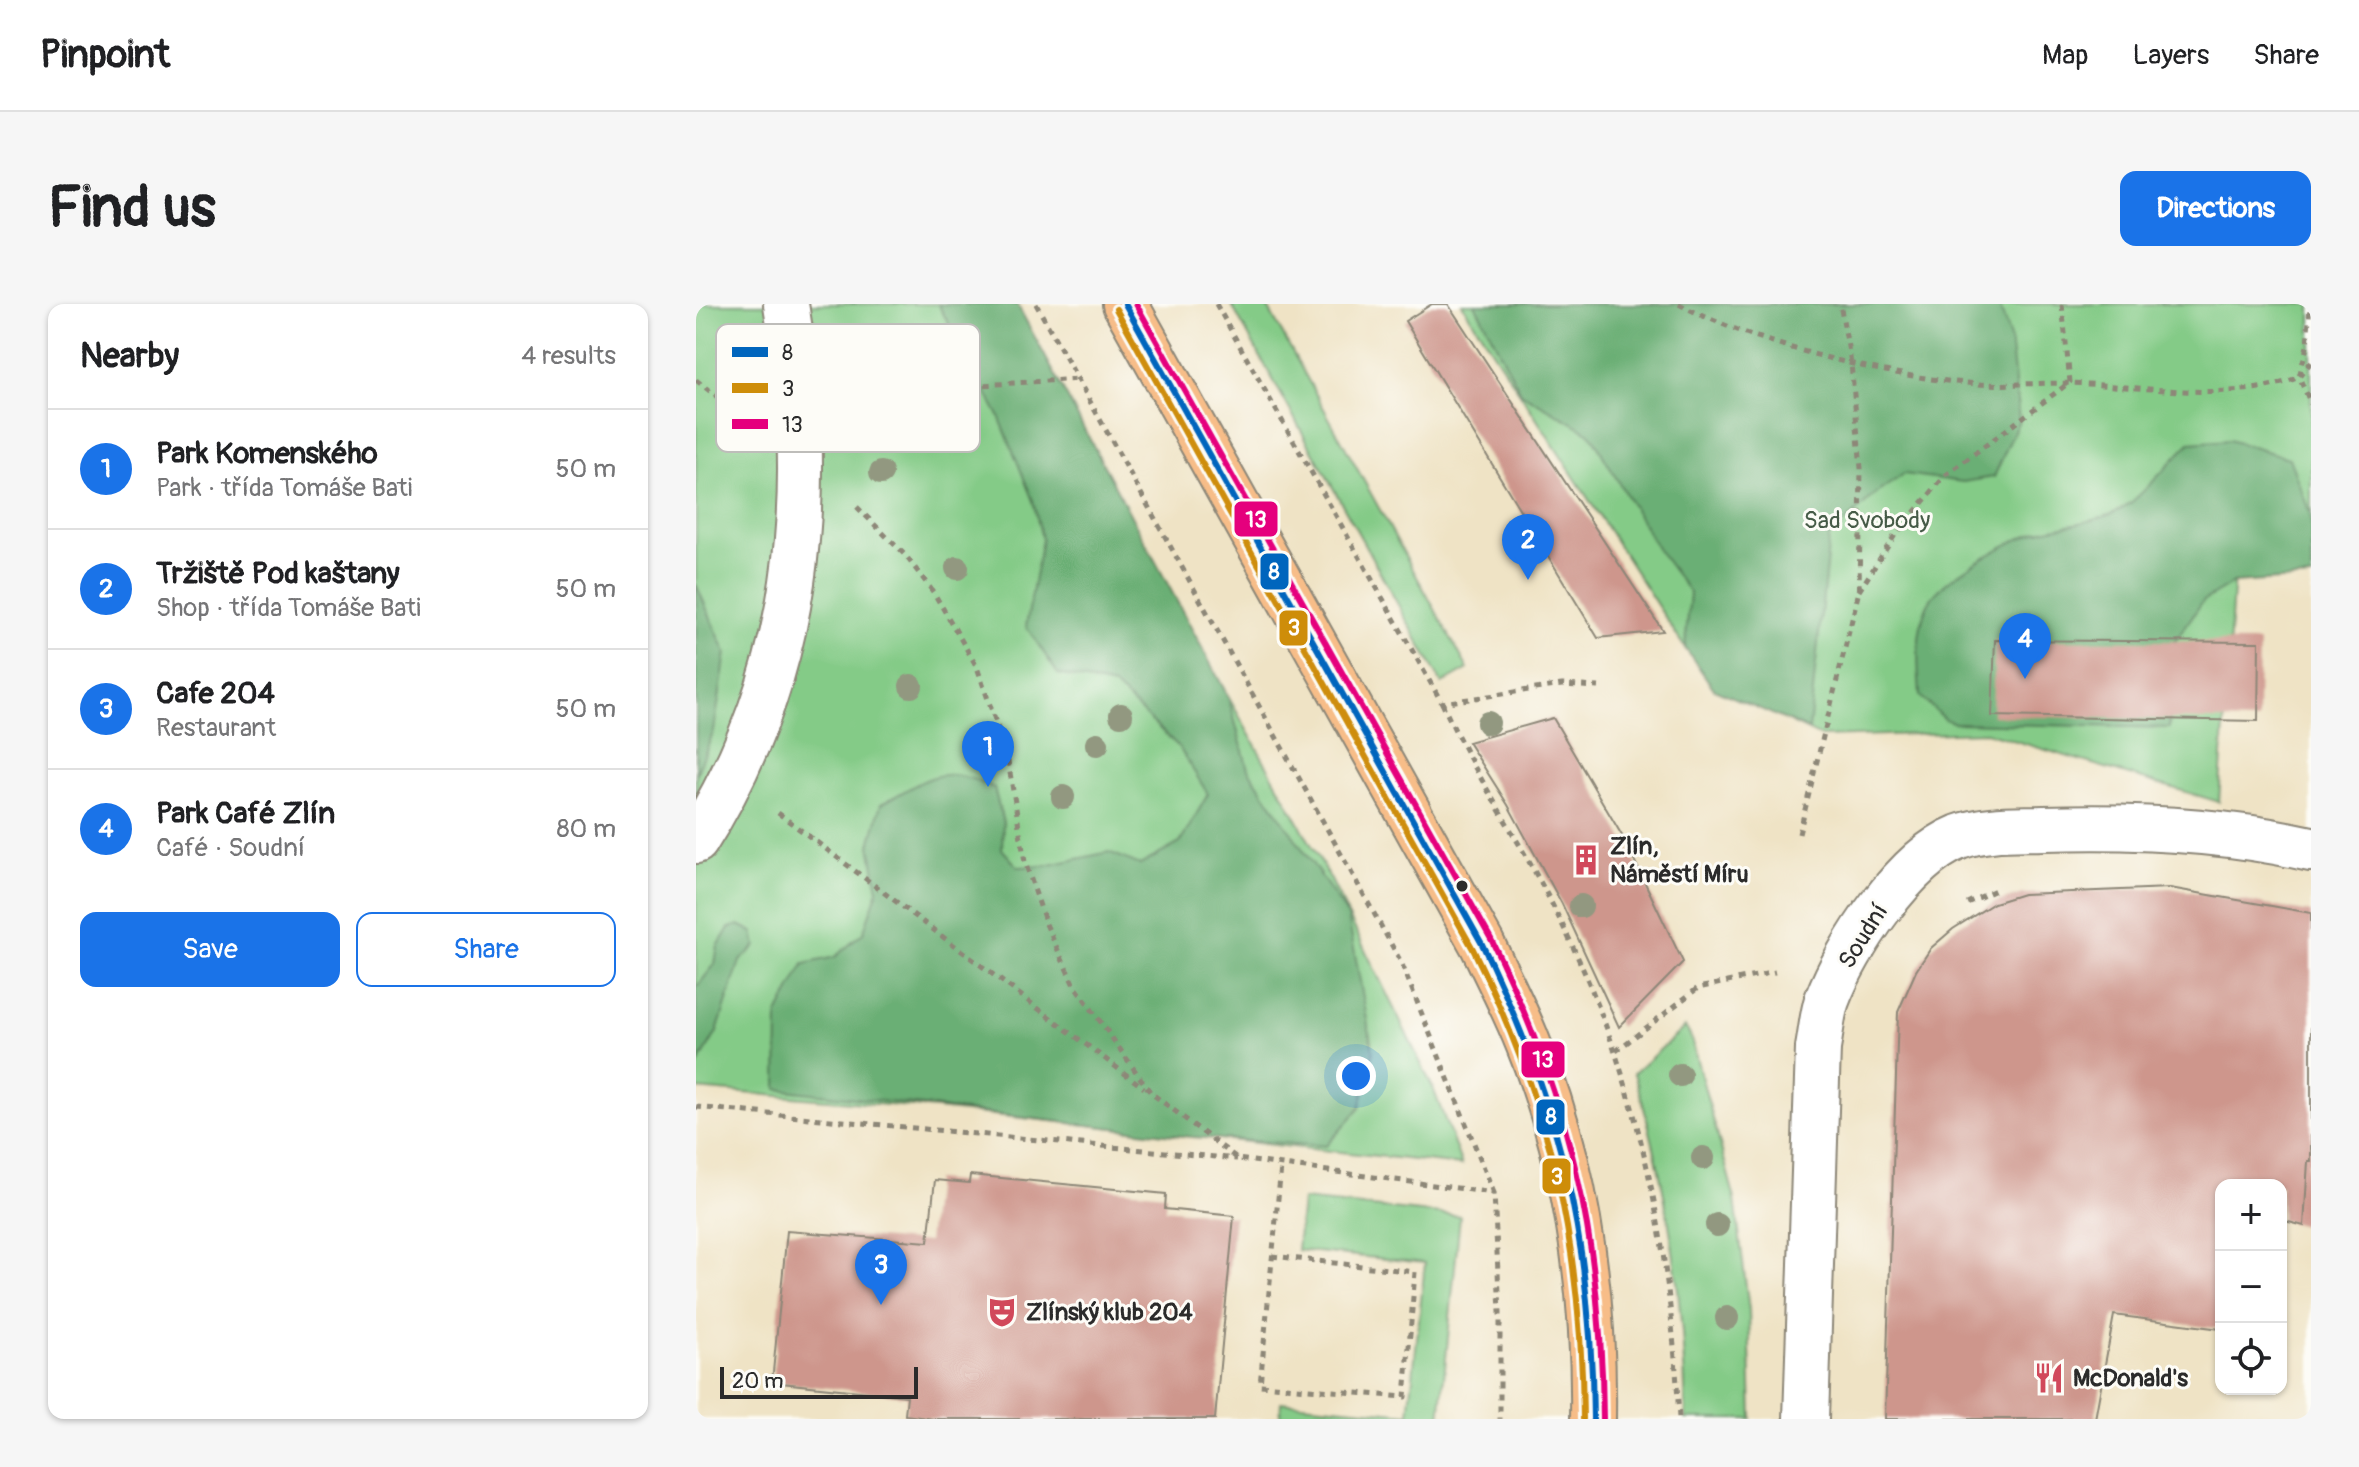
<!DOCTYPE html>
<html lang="en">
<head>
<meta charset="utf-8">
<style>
	:root { --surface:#fff; --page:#f6f6f6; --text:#202124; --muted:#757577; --line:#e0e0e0; --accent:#1a73e8 }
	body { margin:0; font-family:Pangolin,sans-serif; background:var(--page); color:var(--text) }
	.controls { position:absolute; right:24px; bottom:24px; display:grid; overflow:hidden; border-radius:16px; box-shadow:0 2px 6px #0004 }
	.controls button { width:72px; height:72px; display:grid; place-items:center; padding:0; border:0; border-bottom:2px solid var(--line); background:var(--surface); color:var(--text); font:40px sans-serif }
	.scale { position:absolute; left:24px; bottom:20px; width:198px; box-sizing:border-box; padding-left:8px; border:4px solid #2b2b2b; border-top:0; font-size:22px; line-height:28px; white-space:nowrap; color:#2b2b2b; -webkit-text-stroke:6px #fdfcf7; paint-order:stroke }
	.you { position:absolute; left:660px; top:772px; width:28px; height:28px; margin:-20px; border:6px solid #fff; border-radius:50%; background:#1a73e8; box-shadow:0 0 0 12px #1a73e833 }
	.badge { display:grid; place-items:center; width:52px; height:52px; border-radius:50%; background:var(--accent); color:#fff; font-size:26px; font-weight:700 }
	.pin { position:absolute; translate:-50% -66px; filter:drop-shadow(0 2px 4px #0008) }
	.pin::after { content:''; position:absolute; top:42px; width:28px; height:24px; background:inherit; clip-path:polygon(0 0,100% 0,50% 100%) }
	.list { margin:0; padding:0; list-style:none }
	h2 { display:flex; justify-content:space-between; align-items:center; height:104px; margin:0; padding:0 32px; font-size:34px }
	h2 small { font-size:26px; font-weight:400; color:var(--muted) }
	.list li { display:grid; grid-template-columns:52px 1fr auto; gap:24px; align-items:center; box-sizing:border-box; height:120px; padding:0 32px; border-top:2px solid var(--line) }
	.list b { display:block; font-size:30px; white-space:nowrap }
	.list p { margin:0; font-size:26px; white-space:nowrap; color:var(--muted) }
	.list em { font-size:26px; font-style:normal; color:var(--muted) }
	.actions { display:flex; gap:16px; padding:24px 32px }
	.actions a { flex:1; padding:18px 0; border:2px solid var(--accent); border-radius:16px; text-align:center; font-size:28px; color:var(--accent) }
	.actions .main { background:var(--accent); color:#fff }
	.icon { flex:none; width:44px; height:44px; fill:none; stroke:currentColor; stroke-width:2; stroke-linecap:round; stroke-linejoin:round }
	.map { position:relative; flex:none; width:1615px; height:1115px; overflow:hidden; border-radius:16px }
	header { display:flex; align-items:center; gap:48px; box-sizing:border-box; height:112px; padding:0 40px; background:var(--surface); border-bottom:2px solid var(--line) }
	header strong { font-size:38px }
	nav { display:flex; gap:44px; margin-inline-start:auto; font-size:28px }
	.intro { display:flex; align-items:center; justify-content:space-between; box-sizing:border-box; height:192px; padding:0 48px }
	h1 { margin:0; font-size:56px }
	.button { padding:20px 36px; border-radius:16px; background:var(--accent); color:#fff; font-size:28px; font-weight:700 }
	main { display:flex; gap:48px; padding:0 48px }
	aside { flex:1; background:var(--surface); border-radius:16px; box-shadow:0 2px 6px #0004 }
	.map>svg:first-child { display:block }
	.green { fill:#84cb87; stroke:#587b59; stroke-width:2 }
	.forest { fill:#6baf74; stroke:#4b6d50; stroke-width:2 }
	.building { fill:#ce968c }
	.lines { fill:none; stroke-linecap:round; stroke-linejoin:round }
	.minor-casing { stroke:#8d8778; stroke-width:48 }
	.major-casing { stroke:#8d8778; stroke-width:48 }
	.path { stroke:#8d8778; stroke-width:5; stroke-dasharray:6 6; stroke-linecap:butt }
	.minor { stroke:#fff; stroke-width:44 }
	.major { stroke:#f7bd88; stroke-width:44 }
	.bus-1-casing { stroke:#fdfcf7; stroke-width:12 }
	.bus-2-casing { stroke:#fdfcf7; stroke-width:12 }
	.bus-3-casing { stroke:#fdfcf7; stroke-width:12 }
	.bus-1 { stroke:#0065bd; stroke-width:6 }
	.bus-2 { stroke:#ce8d09; stroke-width:6 }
	.bus-3 { stroke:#e5007d; stroke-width:6 }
	.tree { fill:#929880 }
	.bus-dot { fill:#2b2b2b; stroke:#fdfcf7; stroke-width:3 }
	.labels { text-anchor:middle; stroke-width:6; stroke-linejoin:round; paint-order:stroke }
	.park-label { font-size:24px; fill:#465b47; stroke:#fdfcf7 }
	.poi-label { font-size:24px; font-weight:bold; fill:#2b2b2b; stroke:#fdfcf7; text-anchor:start }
	.street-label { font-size:24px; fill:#2b2b2b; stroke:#fdfcf7 }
	.key { fill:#fdfcf7; stroke:#bebdba; stroke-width:2 }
	.key-label { font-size:22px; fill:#2b2b2b }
	.line-badge { stroke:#fdfcf7; stroke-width:3 }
	.badge-label { font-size:22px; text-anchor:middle; font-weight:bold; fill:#fff }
</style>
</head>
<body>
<header>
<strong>Pinpoint</strong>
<nav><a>Map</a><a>Layers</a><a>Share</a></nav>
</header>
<div class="intro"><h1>Find us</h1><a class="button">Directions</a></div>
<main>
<aside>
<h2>Nearby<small>4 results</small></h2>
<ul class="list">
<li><span class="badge">1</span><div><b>Park Komenského</b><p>Park · třída Tomáše Bati</p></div><em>50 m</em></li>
<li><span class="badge">2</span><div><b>Tržiště Pod kaštany</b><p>Shop · třída Tomáše Bati</p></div><em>50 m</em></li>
<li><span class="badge">3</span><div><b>Cafe 204</b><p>Restaurant</p></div><em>50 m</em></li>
<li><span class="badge">4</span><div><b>Park Café Zlín</b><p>Café · Soudní</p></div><em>80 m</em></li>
</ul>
<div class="actions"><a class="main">Save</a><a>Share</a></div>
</aside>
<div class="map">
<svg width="1615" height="1115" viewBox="0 0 1615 1115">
	<rect width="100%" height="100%" fill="#fdfcf7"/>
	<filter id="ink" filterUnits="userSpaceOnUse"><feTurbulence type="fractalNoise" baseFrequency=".0125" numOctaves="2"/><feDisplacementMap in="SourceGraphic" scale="16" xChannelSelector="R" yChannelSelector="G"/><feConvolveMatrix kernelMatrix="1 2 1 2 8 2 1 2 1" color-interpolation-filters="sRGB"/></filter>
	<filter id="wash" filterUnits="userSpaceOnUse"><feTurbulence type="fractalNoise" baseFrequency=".006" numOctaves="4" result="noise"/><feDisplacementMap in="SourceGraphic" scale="32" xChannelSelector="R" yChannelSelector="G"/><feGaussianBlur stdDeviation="1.8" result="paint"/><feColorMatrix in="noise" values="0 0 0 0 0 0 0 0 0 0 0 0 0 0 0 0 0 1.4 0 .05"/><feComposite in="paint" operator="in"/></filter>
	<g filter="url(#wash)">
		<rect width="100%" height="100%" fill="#efe3c5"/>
		<!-- green -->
		<g class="green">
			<polygon points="0,0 312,0 634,574 737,784 766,861 241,805 0,785"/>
			<polygon points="535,0 570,0 772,365 746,380"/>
			<polygon points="766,0 1615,0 1615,274 1538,270 1523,498 1290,428 1125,433 1035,390 989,344"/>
			<path d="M 989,723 L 994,731 L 1039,895 L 1053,1006 L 1056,1115 L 990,1115 C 988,996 973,883 938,769 Z"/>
			<polygon points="606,896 764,912 744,1115 584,1115 585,1098 713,1110 729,959 601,946"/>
		</g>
		<!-- forest -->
		<g class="forest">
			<path d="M 242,0 L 321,0 L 532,392 L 552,465 L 652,612 L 677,748 L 664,804 L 630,842 L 495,833 L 81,785 L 82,710 L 108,660 L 139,653 L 167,629 L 182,586 L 174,541 L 185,500 C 234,474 244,458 298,484 L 307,518 L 306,545 L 322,563 L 349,562 L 413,548 L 444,561 L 484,539 L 512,490 L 482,442 L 418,382 L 362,370 L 330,322 L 346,235 L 337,197 L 303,112 Z"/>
			<polygon points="779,0 1303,0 1314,34 1323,116 1298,173 1267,178 1208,170 1182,188 1133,233 1113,426 1018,385 989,344 994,289 962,246 894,129 825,89"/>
			<path d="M 1533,136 L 1593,154 L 1615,212 L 1615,274 L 1537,279 L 1507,297 L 1477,340 L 1473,424 L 1259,419 L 1248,415 L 1224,392 C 1222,362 1219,330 1231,302 C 1242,275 1319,233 1347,226 C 1375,219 1403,219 1429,203 C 1445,193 1478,154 1494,139 Z"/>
			<polygon points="0,280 30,349 18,427 0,471"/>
			<polygon points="43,621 57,628 60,642 44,657 21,728 0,764 0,684 19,660 22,642 33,624"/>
		</g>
		<g id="blocks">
			<!-- building -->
			<g class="building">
				<polygon points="736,0 752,0 967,327 902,334 709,17"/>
				<polygon points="1299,336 1563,338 1562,417 1296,412"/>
				<polygon points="857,414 928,535 987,658 923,723 866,600 812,501 772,438"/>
				<polygon points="1474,584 1615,609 1615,857 1612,857 1608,922 1585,916 1585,881 1525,881 1525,1025 1418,1011 1399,1115 1189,1115 1202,708 1220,667 1235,644 1257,625 1298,599 1327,590"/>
				<polygon points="274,871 470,890 469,905 538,912 519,1115 238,1115 209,1111 211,1092 76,1078 91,927 232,938 239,876 273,879"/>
			</g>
		</g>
	</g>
	<g filter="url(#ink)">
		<use href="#blocks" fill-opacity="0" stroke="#8d8778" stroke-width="2"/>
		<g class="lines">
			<!-- minor casing -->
			<g class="minor-casing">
				<g id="minor">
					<path d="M 0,537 C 105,372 121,191 90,0"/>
					<path d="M 1110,1115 L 1122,744 C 1125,729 1126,711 1131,696 C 1151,643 1209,555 1263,533 C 1290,523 1319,525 1348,524 C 1437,521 1528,525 1615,545"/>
				</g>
			</g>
			<!-- major casing -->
			<g class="major-casing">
				<path id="major" d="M 429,0 L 786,640 C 802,673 819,706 832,739 C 880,858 899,987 897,1115"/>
			</g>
			<!-- path -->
			<g class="path">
				<polyline points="340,0 705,658 798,889"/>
				<polyline points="520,0 746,399 866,381 903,383"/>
				<path d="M 983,0 C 1055,39 1188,72 1270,79 C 1310,83 1351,77 1392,80 C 1455,84 1545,98 1603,73 L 1611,42 L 1614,0"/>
				<polyline points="1615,58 1603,73 1615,100"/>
				<polyline points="0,76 43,110"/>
				<polyline points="157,89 383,75"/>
				<polyline points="161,203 210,252 238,289 281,363 311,451 329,558 350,620 377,679 455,789 542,855 798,889 804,1008 804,1115"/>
				<polyline points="1163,287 1199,231 1250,171 1374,78 1366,0"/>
				<path d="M 746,399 C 779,472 826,539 862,612 C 943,772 974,937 983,1115"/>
				<polyline points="82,509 448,784"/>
				<polyline points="1103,530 1163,287 1165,164 1155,59 1144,0"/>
				<polyline points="1271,599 1302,585"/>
				<polyline points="920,747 1002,684 1079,668"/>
				<polyline points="0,803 541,855"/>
				<polyline points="576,952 719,968 709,1093 564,1081 585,863"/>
			</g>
			<!-- minor -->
			<use href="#minor" class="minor"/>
			<!-- major -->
			<use href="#major" class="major"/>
			<!-- bus-1 casing -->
			<g class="bus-1-casing">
				<path id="bus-1" d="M 429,0 L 786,640 C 864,801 896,936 897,1115"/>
			</g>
			<!-- bus-2 casing -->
			<g class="bus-2-casing">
				<path id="bus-2" d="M 420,5 L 777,645 C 855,804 886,938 887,1115"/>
			</g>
			<!-- bus-3 casing -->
			<g class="bus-3-casing">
				<path id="bus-3" d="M 440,0 L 795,635 C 874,797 906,935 907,1115"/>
			</g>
			<!-- bus-1 -->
			<use href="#bus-1" class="bus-1"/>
			<!-- bus-2 -->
			<use href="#bus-2" class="bus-2"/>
			<!-- bus-3 -->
			<use href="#bus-3" class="bus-3"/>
		</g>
		<!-- trees -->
		<g class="tree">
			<circle cx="185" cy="169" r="12"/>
			<circle cx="261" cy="264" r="12"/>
			<circle cx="215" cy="382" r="12"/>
			<circle cx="425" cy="411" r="12"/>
			<circle cx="792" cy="419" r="12"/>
			<circle cx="401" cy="440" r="12"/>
			<circle cx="367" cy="493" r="12"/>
			<circle cx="885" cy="602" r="12"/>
			<circle cx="984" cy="771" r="12"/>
			<circle cx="1007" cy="854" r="12"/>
			<circle cx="1021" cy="921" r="12"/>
			<circle cx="1031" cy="1014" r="12"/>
		</g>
	</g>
	<!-- icons -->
	<defs>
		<g id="building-bare" transform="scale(2.4)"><path d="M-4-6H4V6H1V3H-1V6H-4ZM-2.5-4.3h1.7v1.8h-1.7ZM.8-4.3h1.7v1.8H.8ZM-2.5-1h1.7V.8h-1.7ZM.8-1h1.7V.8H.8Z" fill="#d1495b" stroke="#fdfcf7" stroke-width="2.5" paint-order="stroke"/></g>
		<g id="theatre-bare" transform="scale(2.4)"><path d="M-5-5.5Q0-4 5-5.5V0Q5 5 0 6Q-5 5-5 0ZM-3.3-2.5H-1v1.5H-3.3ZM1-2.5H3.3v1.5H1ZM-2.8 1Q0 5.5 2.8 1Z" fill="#d1495b" stroke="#fdfcf7" stroke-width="2.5" paint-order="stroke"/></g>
		<g id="restaurant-bare" transform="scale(2.4)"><path d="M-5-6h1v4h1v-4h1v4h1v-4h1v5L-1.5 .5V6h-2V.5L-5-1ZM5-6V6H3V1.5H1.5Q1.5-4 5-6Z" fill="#d1495b" stroke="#fdfcf7" stroke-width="2.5" paint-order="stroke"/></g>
	</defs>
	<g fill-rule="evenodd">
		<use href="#building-bare" x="890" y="556"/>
		<use href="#theatre-bare" x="306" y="1008"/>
		<use href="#restaurant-bare" x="1353" y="1074"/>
	</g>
	<!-- markers -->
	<circle class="bus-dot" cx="766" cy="582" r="7"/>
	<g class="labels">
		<!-- park labels -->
		<g class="park-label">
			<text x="1171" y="224">Sad Svobody</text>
		</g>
		<!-- poi labels -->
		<g class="poi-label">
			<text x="914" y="550">Zlín,<tspan x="914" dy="28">Náměstí Míru</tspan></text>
			<text x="330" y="1016">Zlínský klub 204</text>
			<text x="1377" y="1082">McDonald's</text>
		</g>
		<!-- street labels -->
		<g class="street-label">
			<text transform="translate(1167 632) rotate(-58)" y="8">Soudní</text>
		</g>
	</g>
	<!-- legend -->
	<rect x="20" y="20" width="264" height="128" rx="12" class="key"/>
	<rect x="36" y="43" width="36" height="10" fill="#0065bd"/>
	<rect x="36" y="79" width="36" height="10" fill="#ce8d09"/>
	<rect x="36" y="115" width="36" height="10" fill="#e5007d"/>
	<g class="key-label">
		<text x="86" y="56">8</text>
		<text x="86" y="92">3</text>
		<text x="86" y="128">13</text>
	</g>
	<g class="line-badge">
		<rect x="537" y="196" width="46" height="38" rx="8" fill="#e5007d"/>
		<rect x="563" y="248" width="31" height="39" rx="8" fill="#0065bd"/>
		<rect x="582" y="305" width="31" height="38" rx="8" fill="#ce8d09"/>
		<rect x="824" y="736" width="46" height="39" rx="8" fill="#e5007d"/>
		<rect x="839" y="794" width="31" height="38" rx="8" fill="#0065bd"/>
		<rect x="845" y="853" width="31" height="38" rx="8" fill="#ce8d09"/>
	</g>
	<g class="badge-label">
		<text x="560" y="223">13</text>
		<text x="578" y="275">8</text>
		<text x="598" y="331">3</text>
		<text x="847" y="763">13</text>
		<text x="855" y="820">8</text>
		<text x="861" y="880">3</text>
	</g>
</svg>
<div class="controls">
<button>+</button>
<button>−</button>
<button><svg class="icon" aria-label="locate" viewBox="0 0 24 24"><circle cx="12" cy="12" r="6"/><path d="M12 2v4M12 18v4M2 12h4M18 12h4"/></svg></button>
</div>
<div class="scale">20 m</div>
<div class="you"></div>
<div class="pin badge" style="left:292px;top:483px">1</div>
<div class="pin badge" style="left:832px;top:276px">2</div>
<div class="pin badge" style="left:185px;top:1001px">3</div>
<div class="pin badge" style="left:1329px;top:375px">4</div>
</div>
</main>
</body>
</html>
